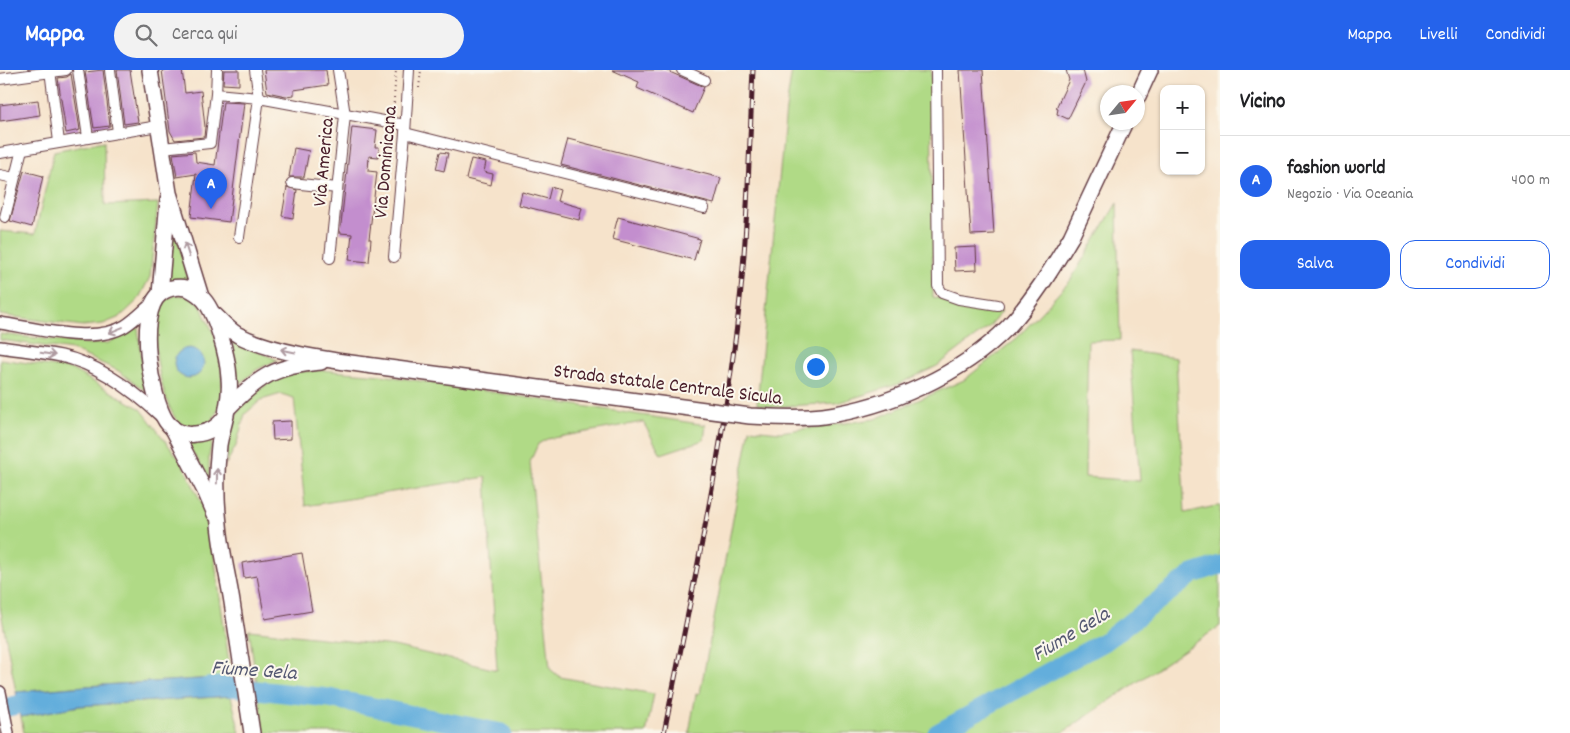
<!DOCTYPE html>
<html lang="it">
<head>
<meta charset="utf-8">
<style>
	:root { --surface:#fff; --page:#f2f2f2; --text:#202124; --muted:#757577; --line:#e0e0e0; --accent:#2563eb }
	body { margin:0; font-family:Dekko,sans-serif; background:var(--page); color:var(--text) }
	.controls { position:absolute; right:15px; top:15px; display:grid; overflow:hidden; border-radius:10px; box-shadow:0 1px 4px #0004 }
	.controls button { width:45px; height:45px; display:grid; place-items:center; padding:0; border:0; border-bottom:1px solid var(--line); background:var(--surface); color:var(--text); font:25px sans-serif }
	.compass { position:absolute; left:1100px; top:15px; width:45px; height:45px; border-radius:50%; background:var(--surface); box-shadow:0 1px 4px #0004; rotate:61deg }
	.you { position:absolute; left:815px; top:296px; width:18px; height:18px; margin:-12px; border:4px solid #fff; border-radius:50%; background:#1a73e8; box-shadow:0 0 0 8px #1a73e833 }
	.badge { display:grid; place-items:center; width:32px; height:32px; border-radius:50%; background:var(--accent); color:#fff; font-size:16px; font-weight:700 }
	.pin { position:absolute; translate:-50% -41px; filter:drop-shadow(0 1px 2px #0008) }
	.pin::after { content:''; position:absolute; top:26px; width:18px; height:15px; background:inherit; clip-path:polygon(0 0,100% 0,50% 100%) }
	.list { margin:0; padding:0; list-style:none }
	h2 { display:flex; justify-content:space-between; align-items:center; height:65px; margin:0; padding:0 20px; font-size:21px }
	h2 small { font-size:16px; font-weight:400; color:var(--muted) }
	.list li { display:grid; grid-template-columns:32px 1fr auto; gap:15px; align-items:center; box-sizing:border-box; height:90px; padding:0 20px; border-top:1px solid var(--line) }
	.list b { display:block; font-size:19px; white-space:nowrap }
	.list p { margin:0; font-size:16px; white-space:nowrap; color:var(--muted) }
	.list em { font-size:16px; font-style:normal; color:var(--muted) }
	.actions { display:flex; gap:10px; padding:15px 20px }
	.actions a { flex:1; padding:11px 0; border:1px solid var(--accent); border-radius:15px; text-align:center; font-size:18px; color:var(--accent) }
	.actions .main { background:var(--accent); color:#fff }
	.icon { flex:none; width:28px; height:28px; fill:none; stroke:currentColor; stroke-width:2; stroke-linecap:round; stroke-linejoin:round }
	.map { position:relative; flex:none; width:1220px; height:663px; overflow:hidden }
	header { display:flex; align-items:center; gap:30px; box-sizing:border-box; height:70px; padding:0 25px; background:var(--accent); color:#fff }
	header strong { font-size:24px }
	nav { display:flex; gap:28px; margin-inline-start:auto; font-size:18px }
	.search { width:350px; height:45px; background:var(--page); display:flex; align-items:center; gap:12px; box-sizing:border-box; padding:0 18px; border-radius:28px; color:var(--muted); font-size:19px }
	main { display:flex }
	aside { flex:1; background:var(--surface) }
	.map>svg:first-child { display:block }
	.green { fill:#b0da86; stroke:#7d7c58 }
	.water { fill:#64aedc; stroke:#576684 }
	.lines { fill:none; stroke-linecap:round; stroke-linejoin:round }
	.river { stroke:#64aedc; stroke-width:19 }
	.building { fill:#c38ece }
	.minor-casing { stroke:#643c43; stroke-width:12 }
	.tertiary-casing { stroke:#643c43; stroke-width:14 }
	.primary-casing { stroke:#643c43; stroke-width:18 }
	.path { stroke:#643c43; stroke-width:2; stroke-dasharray:1 4; stroke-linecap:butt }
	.minor { stroke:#fff; stroke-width:10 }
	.tertiary { stroke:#fff; stroke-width:11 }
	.primary { stroke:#fff; stroke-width:15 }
	.rail-casing { stroke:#4a1f2b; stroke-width:5 }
	.rail { stroke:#fbf7ec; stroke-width:3; stroke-dasharray:9; stroke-linecap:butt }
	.primary-bridge-casing { stroke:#643c43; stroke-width:18; stroke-linecap:butt }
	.primary-bridge { stroke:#fff; stroke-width:15 }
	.oneway { stroke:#ae9aa0 }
	.labels { text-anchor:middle; stroke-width:4; stroke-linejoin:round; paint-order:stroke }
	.street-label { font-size:20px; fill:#4a1f2b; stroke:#fbf7ec }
	.water-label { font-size:21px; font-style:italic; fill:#545872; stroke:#fbf7ec }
</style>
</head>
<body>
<header>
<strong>Mappa</strong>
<div class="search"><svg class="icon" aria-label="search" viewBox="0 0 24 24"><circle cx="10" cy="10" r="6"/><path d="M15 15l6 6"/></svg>Cerca qui</div>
<nav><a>Mappa</a><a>Livelli</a><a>Condividi</a></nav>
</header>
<main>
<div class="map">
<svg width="1220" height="663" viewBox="0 0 1220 663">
	<rect width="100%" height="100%" fill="#fbf7ec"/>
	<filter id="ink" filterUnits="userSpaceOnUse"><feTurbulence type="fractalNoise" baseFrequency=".02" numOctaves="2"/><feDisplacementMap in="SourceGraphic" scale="10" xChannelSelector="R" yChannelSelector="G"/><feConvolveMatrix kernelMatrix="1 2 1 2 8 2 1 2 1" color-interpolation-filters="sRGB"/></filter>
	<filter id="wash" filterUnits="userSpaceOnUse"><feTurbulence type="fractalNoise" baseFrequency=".0096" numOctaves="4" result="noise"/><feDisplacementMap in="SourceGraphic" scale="20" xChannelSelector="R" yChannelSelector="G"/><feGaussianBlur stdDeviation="1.12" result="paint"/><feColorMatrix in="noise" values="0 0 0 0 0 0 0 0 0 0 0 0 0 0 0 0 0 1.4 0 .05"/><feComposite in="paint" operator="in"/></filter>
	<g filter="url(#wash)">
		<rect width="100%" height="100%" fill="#f6e3cb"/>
		<!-- green -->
		<g class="green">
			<polygon points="792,0 931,0 933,227 1002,241 989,257 937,296 899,314 837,333 771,337 757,334 786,39"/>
			<polygon points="104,71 105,135 158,133 150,207 138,230 120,247 103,254 83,256 0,245 0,161 35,164 54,81"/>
			<polygon points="1117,133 1120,270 1088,271 1085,407 1140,411 1130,281 1176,288 1185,443 1220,435 1220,556 1062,663 689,663 696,624 700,623 750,359 780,362 875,349 964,310 1017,268 1070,211"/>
			<polygon points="172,149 189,212 164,214"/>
			<path d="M 176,225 C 185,225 194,227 200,234 C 202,238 204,244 206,248 C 210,256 215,264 217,272 C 223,294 229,350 200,358 C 192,360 181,356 176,349 C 161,329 145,253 163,233 C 166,229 172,227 176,225 Z"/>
			<polygon points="138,257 142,291 150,324 117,300 72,280 0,270 0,264 90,274 108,273"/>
			<polygon points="231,268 277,290 256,300 234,319 235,291"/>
			<polygon points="0,289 71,299 141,339 182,393 209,448 231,607 86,616 16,622 0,537"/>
			<polygon points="320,300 381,305 706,355 704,370 661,384 643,352 547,369 538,374 530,392 550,599 560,607 654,624 646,663 264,663 249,560 394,576 497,600 486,407 305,436 294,328 281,324 261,330 245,344 236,376 226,394 228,365 240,336 268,313 287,303"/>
			<polygon points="213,367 209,386 209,411 198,390 185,372 198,373"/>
			<polygon points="231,626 240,663 24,663 21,647 79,636"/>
		</g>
		<!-- water -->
		<g class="water">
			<circle cx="189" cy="293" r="15"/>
			<polygon points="231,607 231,626 79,636 21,647 16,622 86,616"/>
		</g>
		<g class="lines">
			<!-- river -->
			<g class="river">
				<polyline points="207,617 221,616 329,628 502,663"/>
				<polyline points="0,639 25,633 43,631"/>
				<polyline points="937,663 1107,570 1193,504 1220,495"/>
			</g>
		</g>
		<g id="blocks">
			<!-- building -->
			<g class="building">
				<polygon points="103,0 110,56 94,58 85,2"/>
				<polygon points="117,0 130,0 138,52 124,54"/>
				<polygon points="162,0 182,0 185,23 201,21 205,57 204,67 175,70 170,61"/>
				<polygon points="224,0 239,0 239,15 223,14"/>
				<polygon points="264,0 326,0 328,15 294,20 294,25 286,26 267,22"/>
				<polygon points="612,0 665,0 704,17 693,43 637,18 639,12"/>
				<polygon points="960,0 983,0 994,164 971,165"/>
				<polygon points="1066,0 1083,0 1086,12 1068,49 1057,44 1058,39 1056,38 1069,10"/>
				<polygon points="71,4 80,60 66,63 58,8 67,7"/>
				<polygon points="38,30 40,45 0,51 0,35"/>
				<polygon points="223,32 244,33 229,152 191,147 196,104 177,107 173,84 195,82 196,92 215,95"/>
				<polygon points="352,57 377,60 375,77 379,77 378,87 369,86 368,101 377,102 369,169 371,169 369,192 349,190 352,164 340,163"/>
				<polygon points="568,69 721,108 714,134 561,95"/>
				<polygon points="294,78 309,81 304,107 289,107"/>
				<polygon points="440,82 448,83 444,101 436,99"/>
				<polygon points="471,89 486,92 484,102 493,104 491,115 466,109"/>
				<polygon points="24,101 43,106 32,157 10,151"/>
				<polygon points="287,117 297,120 293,148 282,146"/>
				<polygon points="551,117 560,120 557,131 582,138 579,150 519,135 522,122 548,129"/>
				<polygon points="618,147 700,169 694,190 612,169"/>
				<polygon points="976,177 977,200 955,201 954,178"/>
				<polygon points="291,351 291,369 273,370 272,352"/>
				<polygon points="302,483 312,541 265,549 257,506 244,508 242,493"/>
			</g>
		</g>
	</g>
	<g filter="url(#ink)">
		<use href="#blocks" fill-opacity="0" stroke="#643c43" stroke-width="1"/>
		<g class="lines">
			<!-- minor casing -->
			<g class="minor-casing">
				<g id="minor">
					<polyline points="50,0 59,72"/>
					<polyline points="78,0 88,67"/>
					<polyline points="110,0 118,62"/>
					<polyline points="682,0 704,10"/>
					<polyline points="936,0 938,216 942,223 959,229 998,235"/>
					<polyline points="0,9 66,0"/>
					<polyline points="216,24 259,28 405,55"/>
					<polyline points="405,63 704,138"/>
					<polyline points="162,78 210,73 216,24 217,0"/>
					<polyline points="0,83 158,56"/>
					<polyline points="0,105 14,108"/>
					<polyline points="292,113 337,118"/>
					<polyline points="5,147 22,79"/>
					<polyline points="239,167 259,28 255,0"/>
					<polyline points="394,187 405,63 409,0"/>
					<polyline points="330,188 345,45 338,0"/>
				</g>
			</g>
			<!-- tertiary casing -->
			<g class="tertiary-casing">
				<g id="tertiary">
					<path d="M 0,253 C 35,258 94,275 125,256 C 136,249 145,239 155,231"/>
					<path d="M 0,277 C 20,280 41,282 61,286 C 99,294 134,321 162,347"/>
					<polyline points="0,622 8,663"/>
				</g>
			</g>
			<!-- primary casing -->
			<g class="primary-casing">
				<g id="primary">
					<polyline points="150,0 169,123 201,227"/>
					<polyline points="1138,26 1150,0"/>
					<polyline points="1071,167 1125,52"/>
					<polyline points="160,224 168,130"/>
					<path d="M 215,245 C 222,252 229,260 238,265 C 271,282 328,290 366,295"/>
					<path d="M 227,339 C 259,306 275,296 321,292"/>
					<path d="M 226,346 C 218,357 209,363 195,364 C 183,366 173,361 166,351 C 151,328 136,244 160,224 C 168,217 182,215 191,220 C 194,222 198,224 201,227 C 216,240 228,288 229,308 C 230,317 229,328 227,338 C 226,350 221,362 219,375 C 216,401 216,428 219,454 C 221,480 228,506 232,532 C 239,576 245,619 252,663"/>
					<polyline points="172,357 206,423 215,444"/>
				</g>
			</g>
			<!-- path -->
			<g class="path">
				<polyline points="419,18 421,0"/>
				<polyline points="393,43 396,0"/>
			</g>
			<!-- minor -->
			<use href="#minor" class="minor"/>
			<!-- tertiary -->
			<use href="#tertiary" class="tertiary"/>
			<!-- primary -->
			<use href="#primary" class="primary"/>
			<!-- rail casing -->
			<g class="rail-casing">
				<path id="rail" d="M 664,663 C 692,522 723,381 739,238 C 748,159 749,79 753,0"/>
			</g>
			<!-- rail -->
			<use href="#rail" class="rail"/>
			<!-- primary-bridge casing -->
			<g class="primary-bridge-casing">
				<path id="primary-bridge" d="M 366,295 L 750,346 C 774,347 799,349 823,346 C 888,337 961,305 1008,257 C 1033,230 1052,199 1071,167"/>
			</g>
			<!-- primary-bridge -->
			<use href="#primary-bridge" class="primary-bridge"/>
		</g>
		<!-- one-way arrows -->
		<defs><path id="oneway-shaft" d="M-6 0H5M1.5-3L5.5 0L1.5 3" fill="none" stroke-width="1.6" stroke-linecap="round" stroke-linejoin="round" transform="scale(1.25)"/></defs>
		<g class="oneway">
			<use href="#oneway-shaft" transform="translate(187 180) rotate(-108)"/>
			<use href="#oneway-shaft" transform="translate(116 260) rotate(157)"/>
			<use href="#oneway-shaft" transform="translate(288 281) rotate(-168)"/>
			<use href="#oneway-shaft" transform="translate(48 284) rotate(9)"/>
			<use href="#oneway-shaft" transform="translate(217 406) rotate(-89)"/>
		</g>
	</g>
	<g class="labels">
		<!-- street labels -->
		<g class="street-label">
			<text transform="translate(322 92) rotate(-85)" y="7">Via America</text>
			<text transform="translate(384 92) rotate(-85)" y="7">Via Dominicana</text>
			<text transform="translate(668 313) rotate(7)" y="7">Strada statale Centrale Sicula</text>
		</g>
		<!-- water labels -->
		<g class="water-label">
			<text transform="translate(1070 563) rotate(-31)" y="7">Fiume Gela</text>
			<text transform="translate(254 599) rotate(4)" y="7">Fiume Gela</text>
		</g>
	</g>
</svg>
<div class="controls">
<button>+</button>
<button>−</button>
</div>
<svg class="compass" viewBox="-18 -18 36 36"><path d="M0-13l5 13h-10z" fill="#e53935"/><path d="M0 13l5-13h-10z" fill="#757577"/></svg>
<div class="you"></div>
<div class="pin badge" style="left:211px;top:139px">A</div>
</div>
<aside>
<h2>Vicino<small></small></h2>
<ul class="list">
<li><span class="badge">A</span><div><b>fashion world</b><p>Negozio · Via Oceania</p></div><em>400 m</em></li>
</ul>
<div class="actions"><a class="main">Salva</a><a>Condividi</a></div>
</aside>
</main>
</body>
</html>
